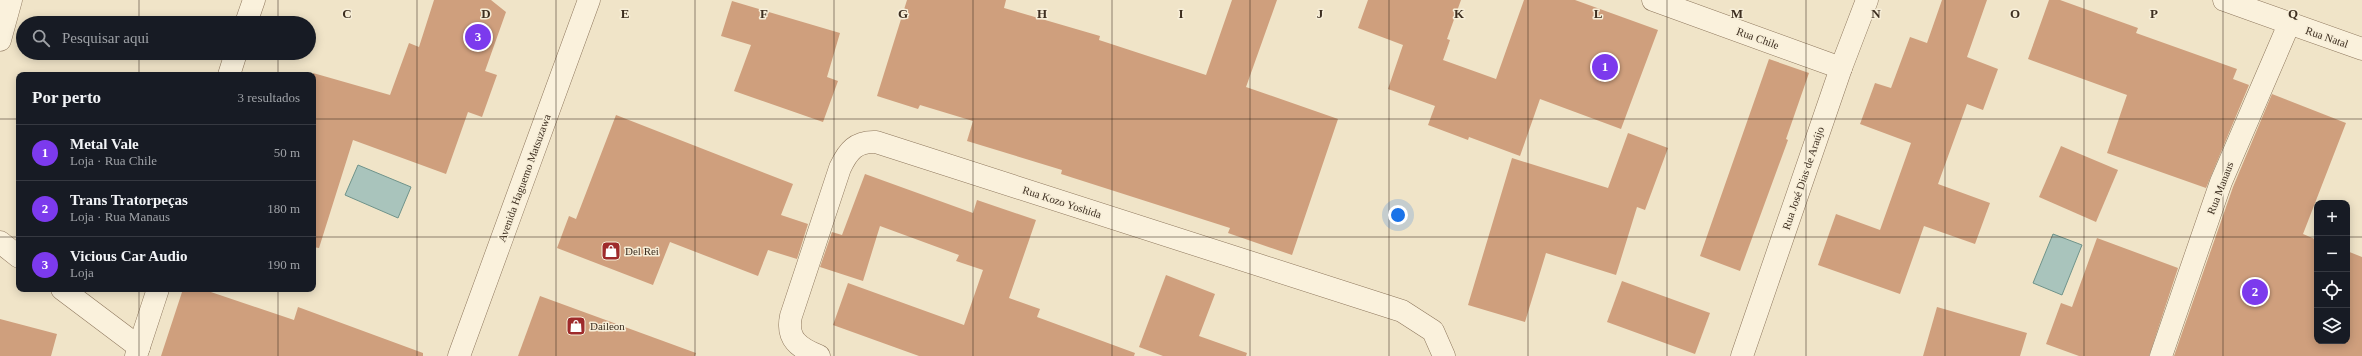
<!DOCTYPE html>
<html lang="pt">
<head>
<meta charset="utf-8">
<style>
	:root { --surface:#171b24; --page:#242831; --text:#f1f3f6; --muted:#9ea1a6; --line:#363941; --accent:#7c3aed }
	body { margin:0; font-family:Georgia,serif; background:var(--page); color:var(--text) }
	.controls { position:absolute; right:12px; bottom:12px; display:grid; overflow:hidden; border-radius:8px; box-shadow:0 2px 10px #0003 }
	.controls button { width:36px; height:36px; display:grid; place-items:center; padding:0; border:0; border-bottom:1px solid var(--line); background:var(--surface); color:var(--text); font:20px sans-serif }
	.you { position:absolute; left:1398px; top:215px; width:14px; height:14px; margin:-10px; border:3px solid #fff; border-radius:50%; background:#1a73e8; box-shadow:0 0 0 6px #1a73e833 }
	.badge { display:grid; place-items:center; width:26px; height:26px; border-radius:50%; background:var(--accent); color:#fff; font-size:13px; font-weight:700 }
	.pin { position:absolute; translate:-50% -50%; border:2px solid #fff; box-shadow:0 1px 4px #0006 }
	.list { margin:0; padding:0; list-style:none }
	h2 { display:flex; justify-content:space-between; align-items:center; height:52px; margin:0; padding:0 16px; font-size:17px }
	h2 small { font-size:13px; font-weight:400; color:var(--muted) }
	.list li { display:grid; grid-template-columns:26px 1fr auto; gap:12px; align-items:center; box-sizing:border-box; height:56px; padding:0 16px; border-top:1px solid var(--line) }
	.list b { display:block; font-size:15px; white-space:nowrap }
	.list p { margin:0; font-size:13px; white-space:nowrap; color:var(--muted) }
	.list em { font-size:13px; font-style:normal; color:var(--muted) }
	.icon { flex:none; width:22px; height:22px; fill:none; stroke:currentColor; stroke-width:2; stroke-linecap:round; stroke-linejoin:round }
	.map { position:relative; flex:none; width:2362px; height:356px; overflow:hidden }
	.search { position:absolute; background:var(--surface); box-shadow:0 2px 10px #0003; left:16px; top:16px; width:300px; height:44px; display:flex; align-items:center; gap:10px; box-sizing:border-box; padding:0 14px; border-radius:22px; color:var(--muted); font-size:15px }
	.panel { position:absolute; background:var(--surface); box-shadow:0 2px 10px #0003; left:16px; top:72px; width:300px; height:220px; border-radius:8px }
	.map>svg:first-child { display:block }
	.water { fill:#a9c4bc; stroke:#6f938a }
	.building { fill:#cf9f7d }
	.lines { fill:none; stroke-linecap:round; stroke-linejoin:round }
	.minor-casing { stroke:#8d765c; stroke-width:23 }
	.minor { stroke:#faf1dc; stroke-width:22 }
	.grid { fill:none; stroke:#3d2e20; stroke-width:1; stroke-opacity:0.55 }
	.labels { text-anchor:middle; stroke-width:3; stroke-linejoin:round; paint-order:stroke }
	.street-label { font-size:11px; fill:#3d2e20; stroke:#f7eed8 }
	.poi-label { font-size:11px; fill:#3d2e20; stroke:#f7eed8; text-anchor:start }
	.grid-label { font-size:13px; text-anchor:middle; font-weight:bold; fill:#3d2e20; stroke:#f7eed8; stroke-width:3; stroke-linejoin:round; paint-order:stroke }
</style>
</head>
<body>
<div class="map">
<svg width="2362" height="356" viewBox="0 0 2362 356">
	<rect width="100%" height="100%" fill="#f0e4c8"/>
	<!-- water -->
	<g class="water">
		<polygon points="358,165 411,187 398,218 345,195"/>
		<polygon points="2053,234 2082,245 2062,295 2033,283"/>
	</g>
	<!-- building -->
	<g class="building">
		<polygon points="434,0 491,0 506,12 485,71 497,75 482,117 468,112 446,174 353,140 319,248 313,247 313,73 390,95 409,43 419,47"/>
		<polygon points="907,0 1006,0 1004,8 1100,36 1099,40 1206,75 1232,0 1277,0 1246,87 1338,119 1292,255 1228,233 1230,228 1061,174 1062,170 967,141 973,121 920,105 918,109 877,96"/>
		<polygon points="1368,0 1461,0 1447,39 1450,40 1443,60 1496,79 1524,0 1575,0 1658,30 1621,129 1540,99 1520,156 1469,137 1468,140 1428,125 1435,106 1388,89 1403,45 1358,28"/>
		<polygon points="1942,0 1987,0 1967,57 1998,69 1983,110 1967,104 1938,184 1990,203 1975,244 1924,226 1900,294 1818,265 1836,214 1880,230 1911,143 1860,124 1875,83 1891,88 1910,37 1927,43"/>
		<polygon points="2049,0 2060,0 2138,28 2136,33 2237,69 2233,79 2249,85 2206,188 2107,153 2127,95 2028,59"/>
		<polygon points="732,1 840,33 827,77 838,81 823,122 734,91 751,45 721,36"/>
		<polygon points="1769,59 1809,73 1786,139 1788,140 1740,271 1700,256"/>
		<polygon points="2272,94 2346,123 2303,234 2317,240 2317,341 2347,341 2347,251 2362,257 2362,356 2174,356 2233,187"/>
		<polygon points="616,115 793,184 781,215 808,224 797,259 768,250 758,276 670,242 653,285 557,248 569,216 576,219"/>
		<polygon points="1628,133 1668,148 1645,210 1637,207 1616,275 1546,253 1525,322 1468,305 1512,158 1608,188"/>
		<polygon points="2061,146 2118,170 2096,222 2039,197"/>
		<polygon points="865,174 973,213 977,200 1036,220 1009,298 1040,309 1037,317 1135,353 1134,356 919,356 833,325 848,283 964,325 983,270 956,261 959,255 880,226 863,281 820,267 832,232 842,235"/>
		<polygon points="2097,238 2178,268 2149,356 2079,356 2046,344 2061,303 2072,307"/>
		<polygon points="1166,275 1215,294 1199,336 1247,353 1246,356 1163,356 1139,347"/>
		<polygon points="1622,281 1710,313 1695,354 1607,322"/>
		<polygon points="183,289 202,289 294,320 298,307 423,353 423,356 161,356"/>
		<polygon points="540,296 696,353 695,356 518,356"/>
		<polygon points="1937,307 2027,333 2020,356 1923,356"/>
		<polygon points="0,319 57,334 51,356 0,356"/>
	</g>
	<g class="lines">
		<!-- minor casing -->
		<g class="minor-casing">
			<g id="minor">
				<polyline points="1653,0 1841,68"/>
				<polyline points="2224,0 2362,49"/>
				<polyline points="246,23 254,0"/>
				<polyline points="0,40 11,0"/>
				<polyline points="229,75 236,53"/>
				<polyline points="0,242 19,257"/>
				<polyline points="62,289 139,347"/>
				<polyline points="136,356 158,289"/>
				<polyline points="459,356 589,0"/>
				<path d="M 819,356 C 799,348 786,339 791,316 L 840,168 C 848,151 856,141 876,142 L 1402,311 L 1433,331 L 1444,356"/>
				<polyline points="1742,356 1841,68 1867,0"/>
				<polyline points="2161,356 2221,182 2289,24"/>
			</g>
		</g>
		<!-- minor -->
		<use href="#minor" class="minor"/>
	</g>
	<!-- grid -->
	<path class="grid" d="M 139,0 L 139,23M 278,0 L 278,23M 417,0 L 417,356M 556,0 L 556,356M 695,0 L 695,356M 834,0 L 834,356M 973,0 L 973,356M 1112,0 L 1112,356M 1250,0 L 1250,356M 1389,0 L 1389,356M 1528,0 L 1528,356M 1667,0 L 1667,356M 1806,0 L 1806,356M 1945,0 L 1945,356M 2084,0 L 2084,356M 2223,0 L 2223,356M 139,53 L 139,75M 278,53 L 278,75M 0,119 L 19,119M 313,119 L 2362,119M 0,237 L 19,237M 313,237 L 2317,237M 2347,237 L 2362,237M 139,289 L 139,356M 278,289 L 278,356"/>
	<!-- icons -->
	<defs>
		<g id="shop-square" transform="scale(1)"><rect x="-9" y="-9" width="18" height="18" rx="4" fill="#9e2a2b" stroke="#f7eed8"/><path d="M-5-2.5h2.3a2.7 3.5 0 0 1 5.4 0H5L5.5 6h-11ZM-1.5-2.5h3a1.5 2.3 0 0 0-3 0Z" fill="#fff"/></g>
	</defs>
	<g fill-rule="evenodd">
		<use href="#shop-square" x="611" y="251"/>
		<use href="#shop-square" x="576" y="326"/>
	</g>
	<g class="labels">
		<!-- street labels -->
		<g class="street-label">
			<text transform="translate(2327 37) rotate(19)" y="4">Rua Natal</text>
			<text transform="translate(1758 38) rotate(20)" y="4">Rua Chile</text>
			<text transform="translate(524 178) rotate(-70)" y="4">Avenida Haguemo Matsuzawa</text>
			<text transform="translate(1803 178) rotate(-71)" y="4">Rua José Dias de Araújo</text>
			<text transform="translate(2220 188) rotate(-69)" y="4">Rua Manaus</text>
			<text transform="translate(1062 202) rotate(18)" y="4">Rua Kozo Yoshida</text>
		</g>
		<!-- poi labels -->
		<g class="poi-label">
			<text x="625" y="255">Del Rei</text>
			<text x="590" y="330">Daileon</text>
		</g>
	</g>
	<g class="grid-label">
		<text x="347" y="18">C</text>
		<text x="486" y="18">D</text>
		<text x="625" y="18">E</text>
		<text x="764" y="18">F</text>
		<text x="903" y="18">G</text>
		<text x="1042" y="18">H</text>
		<text x="1181" y="18">I</text>
		<text x="1320" y="18">J</text>
		<text x="1459" y="18">K</text>
		<text x="1598" y="18">L</text>
		<text x="1737" y="18">M</text>
		<text x="1876" y="18">N</text>
		<text x="2015" y="18">O</text>
		<text x="2154" y="18">P</text>
		<text x="2293" y="18">Q</text>
	</g>
</svg>
<div class="controls">
<button>+</button>
<button>−</button>
<button><svg class="icon" aria-label="locate" viewBox="0 0 24 24"><circle cx="12" cy="12" r="6"/><path d="M12 2v4M12 18v4M2 12h4M18 12h4"/></svg></button>
<button><svg class="icon" aria-label="layers" viewBox="0 0 24 24"><path d="M12 4l9 5-9 5-9-5zM3 14l9 5 9-5"/></svg></button>
</div>
<div class="you"></div>
<div class="pin badge" style="left:1605px;top:67px">1</div>
<div class="pin badge" style="left:2255px;top:292px">2</div>
<div class="pin badge" style="left:478px;top:37px">3</div>
<div class="search"><svg class="icon" aria-label="search" viewBox="0 0 24 24"><circle cx="10" cy="10" r="6"/><path d="M15 15l6 6"/></svg>Pesquisar aqui</div>
<section class="panel">
<h2>Por perto<small>3 resultados</small></h2>
<ul class="list">
<li><span class="badge">1</span><div><b>Metal Vale</b><p>Loja · Rua Chile</p></div><em>50 m</em></li>
<li><span class="badge">2</span><div><b>Trans Tratorpeças</b><p>Loja · Rua Manaus</p></div><em>180 m</em></li>
<li><span class="badge">3</span><div><b>Vicious Car Audio</b><p>Loja</p></div><em>190 m</em></li>
</ul>
</section>
</div>
</body>
</html>
